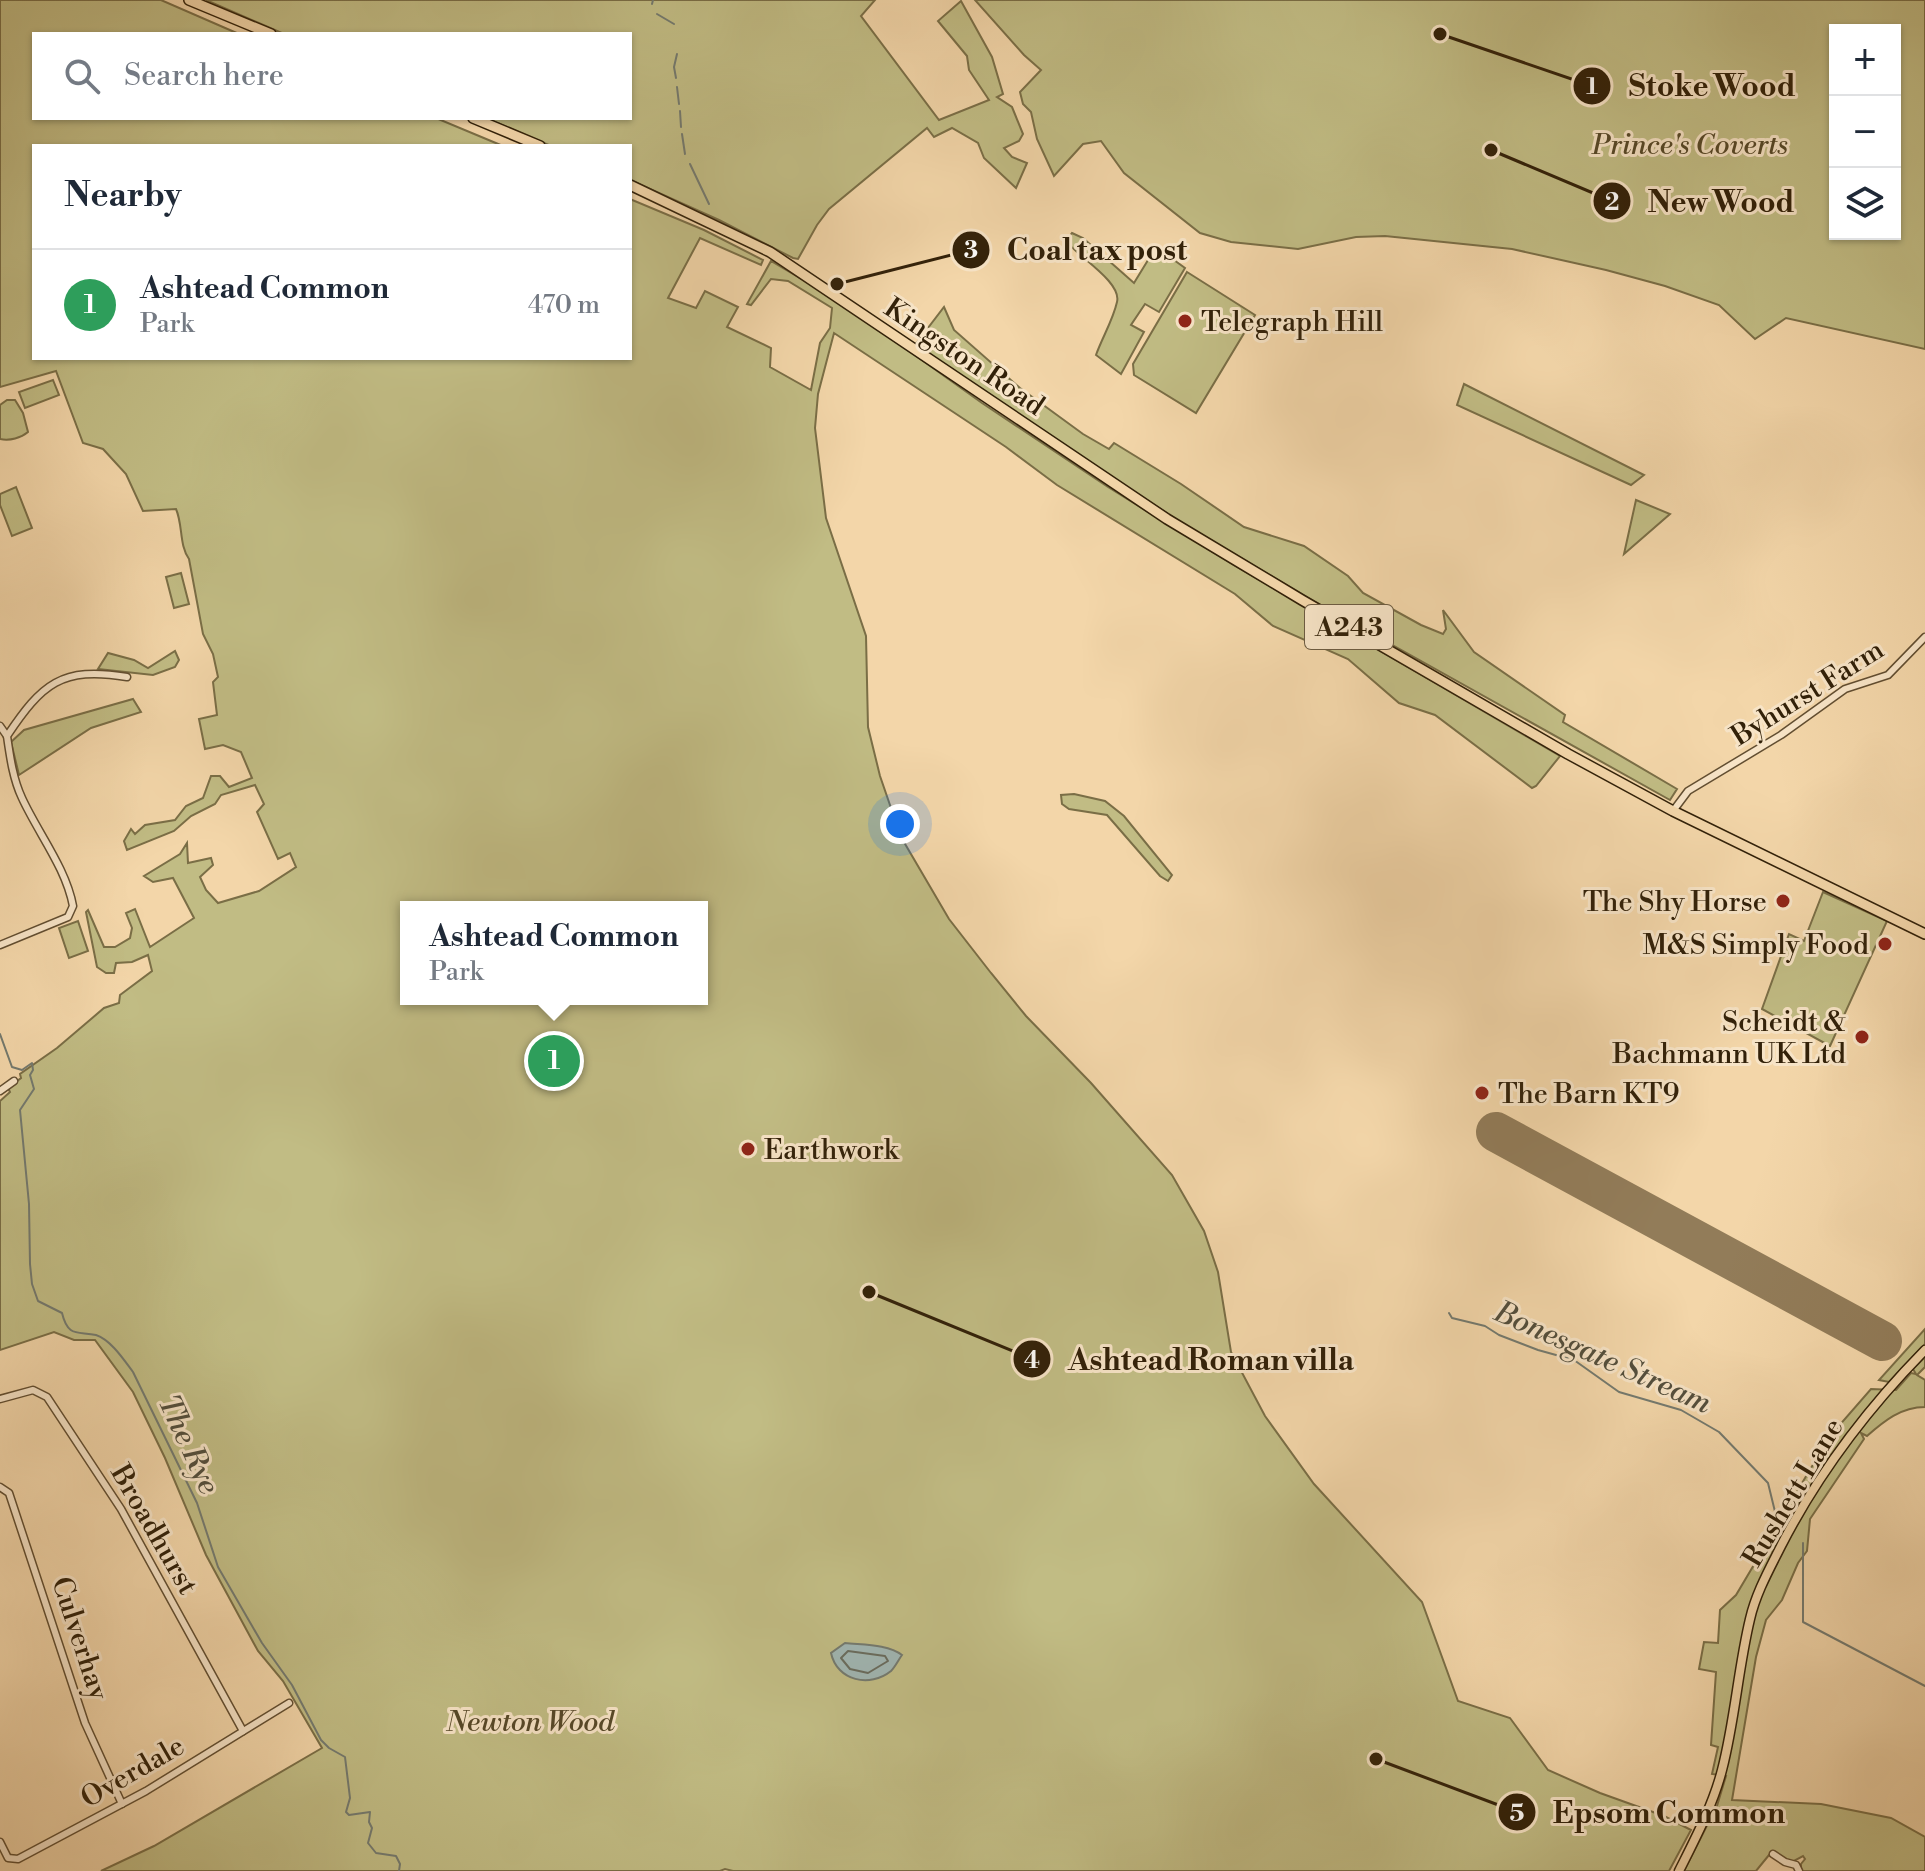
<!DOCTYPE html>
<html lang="en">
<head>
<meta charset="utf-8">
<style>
	:root { --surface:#fff; --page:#f6f6f7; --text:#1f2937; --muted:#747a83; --line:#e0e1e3; --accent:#ea580c }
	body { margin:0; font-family:"Libre Bodoni",serif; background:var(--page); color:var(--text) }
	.controls { position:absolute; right:24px; top:24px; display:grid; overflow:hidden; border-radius:0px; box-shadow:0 2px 6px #0004 }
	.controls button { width:72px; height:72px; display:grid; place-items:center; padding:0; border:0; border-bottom:2px solid var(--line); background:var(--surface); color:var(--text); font:40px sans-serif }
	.you { position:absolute; left:900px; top:824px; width:28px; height:28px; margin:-20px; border:6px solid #fff; border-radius:50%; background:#1a73e8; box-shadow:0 0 0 12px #1a73e833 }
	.badge { display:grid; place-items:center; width:52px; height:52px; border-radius:50%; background:var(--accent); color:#fff; font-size:26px; font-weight:700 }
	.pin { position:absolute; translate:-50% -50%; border:4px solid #fff; box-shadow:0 2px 8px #0006 }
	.popup { position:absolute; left:400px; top:901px; width:308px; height:104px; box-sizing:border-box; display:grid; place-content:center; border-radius:0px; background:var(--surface); filter:drop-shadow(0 2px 6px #0005); font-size:26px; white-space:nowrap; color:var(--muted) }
	.popup b { font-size:30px; color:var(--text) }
	.popup::after { content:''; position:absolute; left:50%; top:100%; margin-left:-16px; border:16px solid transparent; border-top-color:var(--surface) }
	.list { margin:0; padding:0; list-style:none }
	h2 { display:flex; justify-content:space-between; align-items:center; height:104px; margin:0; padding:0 32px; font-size:34px }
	h2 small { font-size:26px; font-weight:400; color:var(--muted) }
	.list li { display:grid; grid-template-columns:52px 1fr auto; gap:24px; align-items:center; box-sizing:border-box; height:112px; padding:0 32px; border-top:2px solid var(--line) }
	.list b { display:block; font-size:30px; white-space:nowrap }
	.list p { margin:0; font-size:26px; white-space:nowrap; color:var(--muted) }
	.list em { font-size:26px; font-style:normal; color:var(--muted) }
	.icon { flex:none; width:44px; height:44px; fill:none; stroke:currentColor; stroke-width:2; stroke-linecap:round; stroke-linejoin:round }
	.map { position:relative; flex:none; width:1925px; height:1871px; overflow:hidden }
	.search { position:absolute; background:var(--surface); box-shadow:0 2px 6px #0004; left:32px; top:32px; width:600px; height:88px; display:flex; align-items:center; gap:20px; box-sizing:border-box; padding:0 28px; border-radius:0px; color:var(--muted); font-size:30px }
	.panel { position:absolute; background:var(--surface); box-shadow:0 2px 6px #0004; left:32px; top:144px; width:600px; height:216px; border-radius:0px }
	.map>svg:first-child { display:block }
	.green { fill:#c1bc84; stroke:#7a6e46; stroke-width:2; fill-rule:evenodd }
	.water { fill:#a0b6b3; stroke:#747a6f; stroke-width:2 }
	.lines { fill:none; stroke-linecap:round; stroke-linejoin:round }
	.shore { stroke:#696c5e; stroke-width:2 }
	.stream { stroke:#747a6f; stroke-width:2 }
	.runway { stroke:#927c59; stroke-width:40 }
	.minor-casing { stroke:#624e31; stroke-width:9 }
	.major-casing { stroke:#322109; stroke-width:11 }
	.highway-casing { stroke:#322109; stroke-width:12 }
	.minor { stroke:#f7e4c7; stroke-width:6 }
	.major { stroke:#f3d6a9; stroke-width:8 }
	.highway { stroke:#f3d6a9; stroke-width:9 }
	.poi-dot { fill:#8f2418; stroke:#f7e4c7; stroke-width:3 }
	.labels { text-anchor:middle; stroke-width:6; stroke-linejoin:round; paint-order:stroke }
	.shield { fill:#f7e4c7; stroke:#6d5c42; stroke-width:2 }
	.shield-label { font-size:26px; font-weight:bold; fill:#322109 }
	.park-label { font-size:28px; font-style:italic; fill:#564828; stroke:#f7e4c7 }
	.poi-label { font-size:28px; fill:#322109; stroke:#f7e4c7; text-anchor:start }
	.street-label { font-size:28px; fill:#322109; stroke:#f7e4c7 }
	.water-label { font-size:30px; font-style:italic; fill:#534e3c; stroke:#f7e4c7 }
	.leader { fill:none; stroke:#322109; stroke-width:3 }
	.callout-dot { fill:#322109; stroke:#f7e4c7; stroke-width:3 }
	.mark-label { font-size:24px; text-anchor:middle; font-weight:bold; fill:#fff }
	.callout-label { font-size:30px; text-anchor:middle; font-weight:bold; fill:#322109; stroke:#f7e4c7; stroke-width:6; stroke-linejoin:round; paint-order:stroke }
</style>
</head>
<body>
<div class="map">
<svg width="1925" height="1871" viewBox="0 0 1925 1871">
	<rect width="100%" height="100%" fill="#f3d6a9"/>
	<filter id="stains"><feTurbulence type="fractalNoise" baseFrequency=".0025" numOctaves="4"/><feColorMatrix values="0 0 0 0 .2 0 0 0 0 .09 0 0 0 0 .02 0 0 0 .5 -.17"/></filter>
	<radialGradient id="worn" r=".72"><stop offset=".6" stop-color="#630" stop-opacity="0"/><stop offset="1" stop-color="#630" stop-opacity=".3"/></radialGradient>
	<!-- green -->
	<g class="green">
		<path d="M 0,0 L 161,0 L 239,34 L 34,34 L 34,118 L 436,118 L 503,146 L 34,146 L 34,358 L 630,358 L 630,199 L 704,230 L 763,260 L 761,265 L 700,238 L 668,298 L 696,308 L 705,291 L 738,307 L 727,327 L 771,348 L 770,367 L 811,390 L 820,343 L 830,328 L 832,308 L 788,281 L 771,279 L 751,305 L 747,304 L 771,261 L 842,303 L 982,403 L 1108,487 L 1232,564 L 1560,756 L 1536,786 L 1532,788 L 1435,715 L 1399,703 L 1348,659 L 1273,626 L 1235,594 L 1057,485 L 1006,447 L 834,333 L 818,394 L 815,428 L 826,518 L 866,636 L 868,727 L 880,776 L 901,837 L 949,919 L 991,973 L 1026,1016 L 1091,1083 L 1172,1175 L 1204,1231 L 1218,1272 L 1231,1352 L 1265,1416 L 1314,1484 L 1422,1602 L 1458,1701 L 1510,1718 L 1548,1770 L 1600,1793 L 1664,1816 L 1691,1830 L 1669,1871 L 733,1871 L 725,1869 L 720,1871 L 101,1871 L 154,1846 L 322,1748 L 283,1681 L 258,1651 L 206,1555 L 165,1458 L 133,1392 L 95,1340 L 74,1340 L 54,1332 L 0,1350 L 0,1101 L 10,1092 L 8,1088 L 21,1078 L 20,1074 L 57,1048 L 104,1008 L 119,1003 L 120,995 L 152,971 L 148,955 L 132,962 L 116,963 L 114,973 L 106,973 L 97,967 L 86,912 L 88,910 L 104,947 L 115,947 L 130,938 L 132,928 L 126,913 L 135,909 L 150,947 L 194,918 L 173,878 L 153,882 L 144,876 L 180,854 L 187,843 L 188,863 L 211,858 L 213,865 L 200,877 L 206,890 L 218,903 L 259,891 L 296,867 L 290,853 L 278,859 L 257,812 L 264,804 L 255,785 L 221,795 L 215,804 L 191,816 L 174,831 L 127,850 L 124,841 L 131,829 L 135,834 L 145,825 L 175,820 L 186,806 L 203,798 L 211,776 L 220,776 L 229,787 L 252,778 L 241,752 L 223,745 L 205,749 L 199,719 L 217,715 L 213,682 L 218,677 L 213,654 L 203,634 L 189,559 C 179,545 183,525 176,509 L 143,511 L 126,474 L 103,449 L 83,443 L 56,371 L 0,387 ZM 406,907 L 702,907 L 702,999 L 406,999 Z"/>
		<polygon points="206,0 875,0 861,16 939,120 989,100 969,70 967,56 938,21 961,1 992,57 1003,94 997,97 1012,107 1023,134 1019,141 1004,148 1012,157 1027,163 1016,188 984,158 978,143 952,128 934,137 927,128 829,209 817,225 798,259 793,258 719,220 630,180 630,146 551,146 486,118 630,118 630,34 284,34"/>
		<path d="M 975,0 L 1925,0 L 1925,349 L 1786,318 L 1755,339 L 1719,305 L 1665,286 L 1606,270 L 1512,249 L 1385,236 L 1356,237 L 1298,249 L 1231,242 L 1200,233 L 1124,173 L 1101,141 L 1083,144 L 1054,176 L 1037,139 L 1031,112 L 1023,104 L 1020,92 L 1041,70 L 1024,55 ZM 1895,30 L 1895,234 L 1835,234 L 1835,30 Z"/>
		<path d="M 1072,233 L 1083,238 L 1134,283 L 1156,247 L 1185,268 L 1159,312 L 1145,304 L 1131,325 L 1144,332 L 1121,374 L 1096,355 C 1102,338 1113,320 1117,302 C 1122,282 1078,257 1066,241 Z"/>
		<polygon points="1187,272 1255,315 1196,413 1134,375 1133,364"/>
		<polygon points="944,307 954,330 1020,388 1083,434 1109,449 1114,443 1181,484 1244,527 1304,546 1348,576 1363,593 1421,625 1443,634 1446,629 1443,610 1474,652 1565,715 1563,722 1677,789 1670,800 1310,599 1179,521 1019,417 915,345"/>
		<polygon points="53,380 59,395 25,408 19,392"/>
		<polygon points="1464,384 1644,475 1631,485 1457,405"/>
		<path d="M 7,400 L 15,400 L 23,413 L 28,432 C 21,438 10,441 0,439 L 0,405 Z"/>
		<polygon points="16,487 32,528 12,536 0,505 0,494"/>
		<polygon points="1636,500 1670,514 1624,554"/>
		<polygon points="181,573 189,604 174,608 166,577"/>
		<polygon points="175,651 179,660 175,667 153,675 98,669 108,653 134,660 148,668"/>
		<polygon points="133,699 141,712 91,728 19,775 11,742 24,730"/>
		<polygon points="1074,794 1105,801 1124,816 1172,875 1168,881 1160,876 1107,815 1069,809 1062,804 1061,795"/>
		<polygon points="1823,892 1887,921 1830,1046 1762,1009 1789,934 1804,941"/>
		<polygon points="78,921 88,951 69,958 59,928"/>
		<polygon points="1925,1329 1925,1344 1889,1382 1879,1380"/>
		<path d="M 1925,1357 L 1925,1367 L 1917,1375 L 1925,1380 L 1925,1407 C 1901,1407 1884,1421 1867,1436 L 1861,1433 L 1864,1439 L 1810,1519 L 1807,1551 L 1798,1563 L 1782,1600 L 1766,1620 L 1756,1657 L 1732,1800 L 1821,1804 L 1891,1818 L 1925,1837 L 1925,1871 L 1801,1871 L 1801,1864 L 1805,1859 L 1803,1856 L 1792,1862 L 1769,1855 L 1756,1871 L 1684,1871 L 1717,1806 L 1726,1776 L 1712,1774 L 1718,1747 L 1711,1745 L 1716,1672 L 1699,1669 L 1704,1642 L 1718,1643 L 1720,1610 L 1736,1595 L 1758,1558 L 1776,1521 L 1789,1505 L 1830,1436 L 1871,1389 L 1896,1390 L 1911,1373 L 1916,1374 L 1913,1369 Z"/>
	</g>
	<!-- water -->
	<path class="water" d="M 845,1643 C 863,1645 888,1644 902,1655 C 899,1659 895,1667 891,1671 C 870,1688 837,1681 831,1653 Z"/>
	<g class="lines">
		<!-- shore -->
		<polygon class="shore" points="848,1651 885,1656 888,1661 868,1673 850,1669 841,1658"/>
		<!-- stream -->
		<g class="stream">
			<polyline points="652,4 653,0"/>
			<polyline points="657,14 674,24"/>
			<polyline points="676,78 674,67 677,54"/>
			<polyline points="677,87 679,104"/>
			<polyline points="680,111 681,127"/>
			<polyline points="682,134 685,154"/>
			<polyline points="690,164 709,204"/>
			<path d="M 0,1034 L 12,1067 L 22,1070 L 32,1063 L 33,1070 L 30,1075 L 34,1089 L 20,1110 L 29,1204 L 30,1264 L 32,1284 L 38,1301 L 62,1313 C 68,1338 78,1331 96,1335 C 111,1340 124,1360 133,1372 L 197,1503 L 218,1567 L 262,1643 L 292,1685 L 321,1740 L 329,1748 L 345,1757 L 350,1798 L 346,1812 L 349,1815 L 370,1812 L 369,1822 L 372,1828 L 368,1843 L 376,1853 L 396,1856 L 400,1864 L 399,1871"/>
			<polyline points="1449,1313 1452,1318 1485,1326 1499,1335 1538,1350 1574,1360 1619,1392 1681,1410 1719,1432 1768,1483 1779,1528"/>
			<polyline points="1803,1543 1803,1622 1925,1686"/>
		</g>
		<!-- runway -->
		<polyline class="runway" points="1496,1132 1882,1341"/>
		<!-- minor casing -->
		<g class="minor-casing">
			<g id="minor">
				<polyline points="0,726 7,736"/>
				<polyline points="1673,811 1688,791 1781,735 1845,689 1888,675 1925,637"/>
				<path d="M 0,945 L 68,917 L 73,906 C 66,868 38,833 22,798 C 13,779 10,757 7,736 C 42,684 61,666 127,677"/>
				<polyline points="0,1091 14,1081"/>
				<polyline points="0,1399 33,1390 47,1397 121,1509 243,1731"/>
				<polyline points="0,1487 9,1493 85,1723 122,1804"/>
				<polyline points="0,1842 8,1858 18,1859 146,1791 289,1703"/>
				<polyline points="1773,1854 1785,1862 1796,1865 1799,1871"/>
			</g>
		</g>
		<!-- major casing -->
		<g class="major-casing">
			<path id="major" d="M 1679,1871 C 1695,1839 1713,1805 1722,1770 C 1735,1720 1738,1669 1750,1619 C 1756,1593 1769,1570 1781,1546 C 1819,1472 1867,1409 1925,1350"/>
		</g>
		<!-- highway casing -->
		<g class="highway-casing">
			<g id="highway">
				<polyline points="189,0 271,34"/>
				<polyline points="473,118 540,146"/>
				<polyline points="630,185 770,252 1167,519 1302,600 1568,754 1673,811 1925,934"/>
			</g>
		</g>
		<!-- minor -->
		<use href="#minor" class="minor"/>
		<!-- major -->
		<use href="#major" class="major"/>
		<!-- highway -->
		<use href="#highway" class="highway"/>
	</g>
	<!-- markers -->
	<g class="poi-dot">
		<circle cx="1185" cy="321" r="8"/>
		<circle cx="1783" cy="901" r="8"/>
		<circle cx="1885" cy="944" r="8"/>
		<circle cx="1862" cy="1037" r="8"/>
		<circle cx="1482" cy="1093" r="8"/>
		<circle cx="748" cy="1149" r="8"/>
	</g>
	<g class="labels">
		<!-- shield labels -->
		<rect class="shield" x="1305" y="605" width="88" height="44" rx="6"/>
		<g class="shield-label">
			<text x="1349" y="636">A243</text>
		</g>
		<!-- park labels -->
		<g class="park-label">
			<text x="1690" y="154">Prince's Coverts</text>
			<text x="530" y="1731">Newton Wood</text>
		</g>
		<!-- poi labels -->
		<g class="poi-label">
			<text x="1201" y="331">Telegraph Hill</text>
			<text x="1767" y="911" text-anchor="end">The Shy Horse</text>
			<text x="1869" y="954" text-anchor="end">M&amp;S Simply Food</text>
			<text x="1846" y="1031" text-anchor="end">Scheidt &amp;<tspan x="1846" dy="32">Bachmann UK Ltd</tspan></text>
			<text x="1498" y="1103">The Barn KT9</text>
			<text x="764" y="1159">Earthwork</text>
		</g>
		<!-- street labels -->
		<g class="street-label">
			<text transform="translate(965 356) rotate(34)" y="10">Kingston Road</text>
			<text transform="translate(1807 692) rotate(-32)" y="10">Byhurst Farm</text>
			<text transform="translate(1792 1492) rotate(-59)" y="10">Rushett Lane</text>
			<text transform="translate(155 1529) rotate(60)" y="10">Broadhurst</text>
			<text transform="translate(81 1638) rotate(72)" y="10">Culverhay</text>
			<text transform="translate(132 1771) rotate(-30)" y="10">Overdale</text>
		</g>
		<!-- water labels -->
		<g class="water-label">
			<text transform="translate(1603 1357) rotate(24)" y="10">Bonesgate Stream</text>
			<text transform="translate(189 1444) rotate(65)" y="10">The Rye</text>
		</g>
	</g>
	<!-- callouts -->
	<path class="leader" d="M1440 34L1592 86M1491 150L1612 201M837 284L971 250M869 1292L1032 1359M1376 1759L1517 1812"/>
	<g class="callout-dot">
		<circle cx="1440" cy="34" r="8"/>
		<circle cx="1491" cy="150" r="8"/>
		<circle cx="837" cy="284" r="8"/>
		<circle cx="869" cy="1292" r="8"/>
		<circle cx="1376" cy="1759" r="8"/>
		<circle cx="1592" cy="86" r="20"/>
		<circle cx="1612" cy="201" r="20"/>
		<circle cx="971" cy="250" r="20"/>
		<circle cx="1032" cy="1359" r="20"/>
		<circle cx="1517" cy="1812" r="20"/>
	</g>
	<g class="mark-label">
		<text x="1592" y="94">1</text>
		<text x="1612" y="210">2</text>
		<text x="971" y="258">3</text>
		<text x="1032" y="1368">4</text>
		<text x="1517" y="1821">5</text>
	</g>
	<g class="callout-label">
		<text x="1712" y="96">Stoke Wood</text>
		<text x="1721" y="212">New Wood</text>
		<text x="1097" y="260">Coal tax post</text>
		<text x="1211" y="1370">Ashtead Roman villa</text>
		<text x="1669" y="1823">Epsom Common</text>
	</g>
	<rect width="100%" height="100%" filter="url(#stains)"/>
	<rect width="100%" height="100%" fill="url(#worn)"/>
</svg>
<div class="controls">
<button>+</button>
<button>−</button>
<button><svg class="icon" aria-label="layers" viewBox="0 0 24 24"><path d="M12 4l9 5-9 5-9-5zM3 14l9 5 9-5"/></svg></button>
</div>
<div class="you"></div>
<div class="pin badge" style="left:554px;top:1061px;background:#2e9e5b">1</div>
<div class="popup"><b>Ashtead Common</b>Park</div>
<div class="search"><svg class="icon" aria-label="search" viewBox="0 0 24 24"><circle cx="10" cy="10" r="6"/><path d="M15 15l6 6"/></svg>Search here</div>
<section class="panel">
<h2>Nearby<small></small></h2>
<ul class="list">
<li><span class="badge" style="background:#2e9e5b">1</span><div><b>Ashtead Common</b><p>Park</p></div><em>470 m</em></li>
</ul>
</section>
</div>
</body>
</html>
